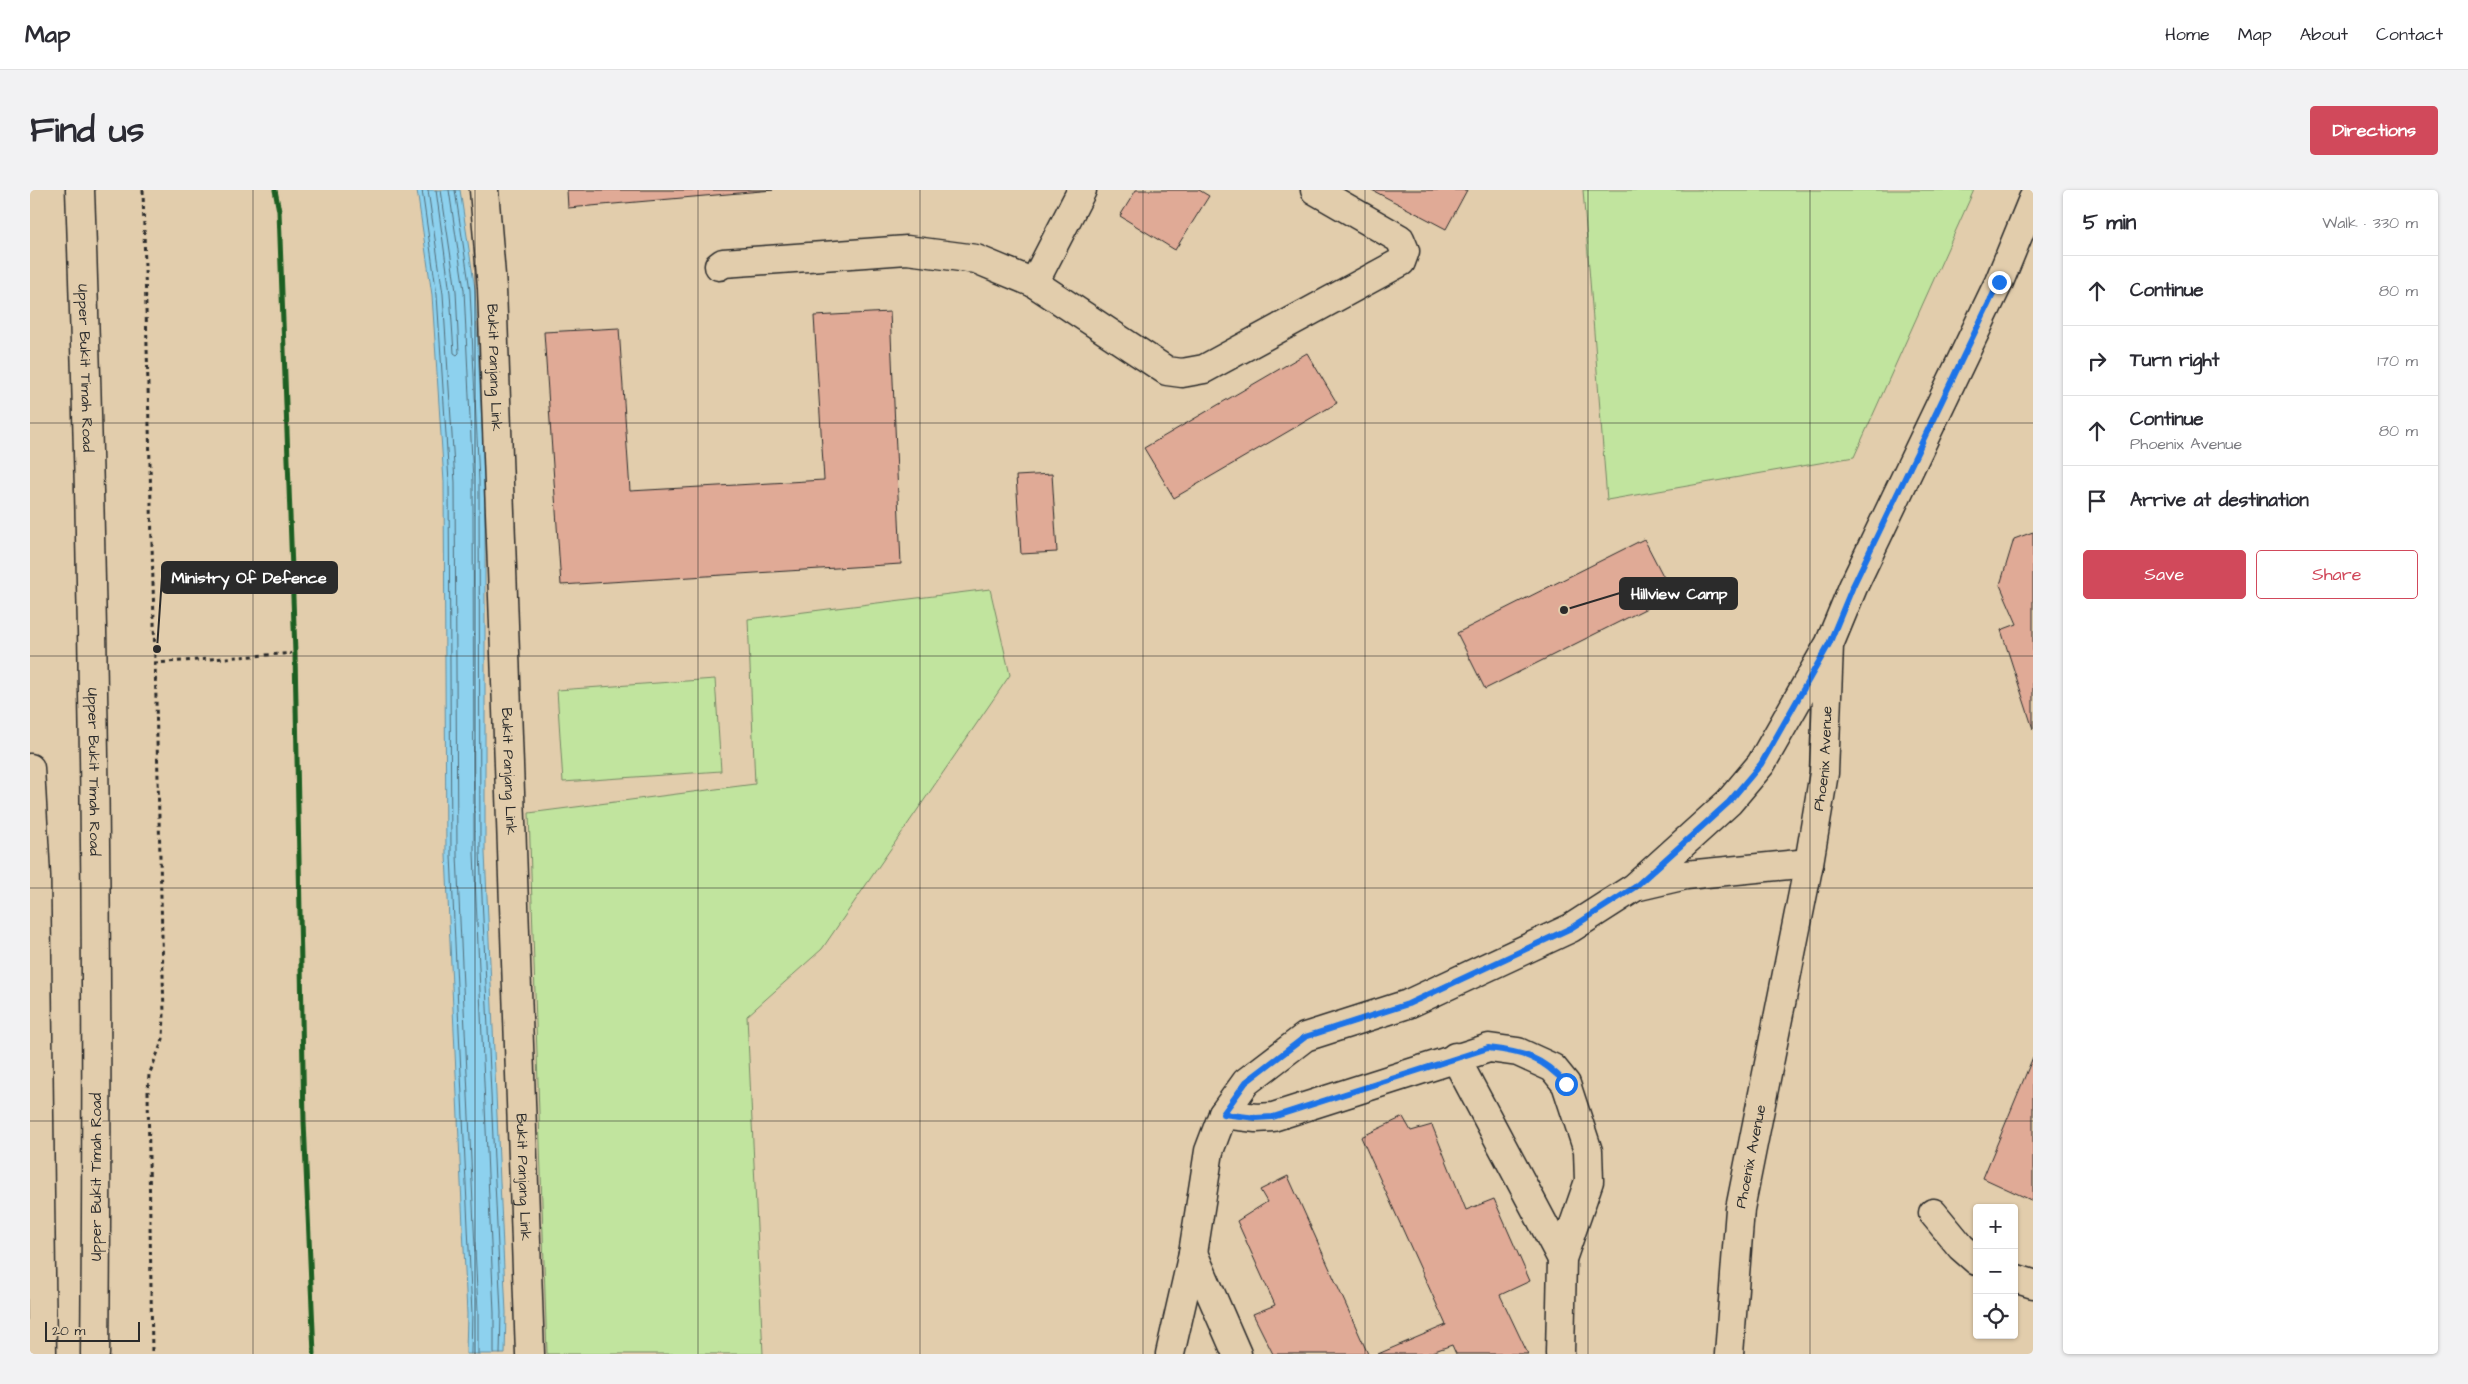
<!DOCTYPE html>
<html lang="en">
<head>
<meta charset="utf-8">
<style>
	:root { --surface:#fff; --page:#f2f2f3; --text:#2b2b33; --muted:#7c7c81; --line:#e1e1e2; --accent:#d1495b }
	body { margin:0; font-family:"Architects Daughter",sans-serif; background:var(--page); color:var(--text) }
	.controls { position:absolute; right:15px; bottom:15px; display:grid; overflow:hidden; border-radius:5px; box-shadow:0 1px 4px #0004 }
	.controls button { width:45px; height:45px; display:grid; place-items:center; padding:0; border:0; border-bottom:1px solid var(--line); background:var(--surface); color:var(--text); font:25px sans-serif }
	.scale { position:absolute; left:15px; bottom:12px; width:95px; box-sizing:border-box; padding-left:5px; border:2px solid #2b2b2b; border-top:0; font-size:14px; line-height:18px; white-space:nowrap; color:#2b2b2b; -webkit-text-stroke:4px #e2cdac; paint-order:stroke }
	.stop { position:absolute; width:15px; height:15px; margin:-11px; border:4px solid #1a73e8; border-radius:50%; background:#fff }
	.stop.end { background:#1a73e8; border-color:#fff; box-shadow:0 1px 5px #0008 }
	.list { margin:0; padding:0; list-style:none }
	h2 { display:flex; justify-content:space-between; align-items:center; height:65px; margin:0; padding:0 20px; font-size:21px }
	h2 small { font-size:16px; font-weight:400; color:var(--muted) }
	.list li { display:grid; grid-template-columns:32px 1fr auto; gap:15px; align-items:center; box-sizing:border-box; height:70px; padding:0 20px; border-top:1px solid var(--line) }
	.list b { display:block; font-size:19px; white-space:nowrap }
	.list p { margin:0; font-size:16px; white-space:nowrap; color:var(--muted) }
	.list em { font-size:16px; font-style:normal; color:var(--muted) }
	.actions { display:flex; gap:10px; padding:15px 20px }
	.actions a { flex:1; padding:11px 0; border:1px solid var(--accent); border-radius:5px; text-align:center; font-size:18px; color:var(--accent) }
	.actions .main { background:var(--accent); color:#fff }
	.icon { flex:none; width:28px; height:28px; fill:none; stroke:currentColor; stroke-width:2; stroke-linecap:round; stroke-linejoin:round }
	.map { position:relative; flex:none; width:2003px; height:1164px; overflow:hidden; border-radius:5px }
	header { display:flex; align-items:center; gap:30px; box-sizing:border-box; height:70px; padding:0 25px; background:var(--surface); border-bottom:1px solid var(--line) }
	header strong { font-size:24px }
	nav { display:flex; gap:28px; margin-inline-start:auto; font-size:18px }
	.intro { display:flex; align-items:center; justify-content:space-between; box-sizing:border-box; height:120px; padding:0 30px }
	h1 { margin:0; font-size:35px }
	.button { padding:12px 22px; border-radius:5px; background:var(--accent); color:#fff; font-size:18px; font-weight:700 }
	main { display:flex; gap:30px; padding:0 30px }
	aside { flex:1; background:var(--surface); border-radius:5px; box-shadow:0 1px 4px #0004 }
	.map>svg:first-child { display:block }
	.green { fill:#c1e49e; stroke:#768864 }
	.water { fill:#8dd1ee; stroke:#668fa0 }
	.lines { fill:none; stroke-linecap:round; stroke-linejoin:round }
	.shore { stroke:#526d79; stroke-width:1 }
	.building { fill:#e0aa96; stroke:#2b2b2b }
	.minor-casing { stroke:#2b2b2b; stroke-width:31 }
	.highway-casing { stroke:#2b2b2b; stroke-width:31 }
	.path { stroke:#2b2b2b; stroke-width:3; stroke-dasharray:4 4; stroke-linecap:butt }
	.minor { stroke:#e2cdac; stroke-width:28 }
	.highway { stroke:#e2cdac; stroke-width:28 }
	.cycleway-casing { stroke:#e2cdac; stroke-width:8 }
	.cycleway { stroke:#1b5e20; stroke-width:5 }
	.route { stroke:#1a73e8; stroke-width:6 }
	.grid { fill:none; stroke:#2b2b2b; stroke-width:1; stroke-opacity:0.55 }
	.labels { text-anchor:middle; stroke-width:5; stroke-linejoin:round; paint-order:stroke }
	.street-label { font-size:15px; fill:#2b2b2b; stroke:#e2cdac }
	.leader { fill:none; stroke:#2b2b2b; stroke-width:2 }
	.callout-dot { fill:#2b2b2b; stroke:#e2cdac; stroke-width:2 }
	.callout { fill:#2b2b2b; stroke:#2b2b2b; stroke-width:2 }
	.callout-label { font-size:16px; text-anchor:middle; font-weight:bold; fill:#fff }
</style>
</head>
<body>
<header>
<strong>Map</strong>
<nav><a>Home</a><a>Map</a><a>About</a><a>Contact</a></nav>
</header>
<div class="intro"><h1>Find us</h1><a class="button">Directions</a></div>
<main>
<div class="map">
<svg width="2003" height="1164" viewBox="0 0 2003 1164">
	<rect width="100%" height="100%" fill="#e2cdac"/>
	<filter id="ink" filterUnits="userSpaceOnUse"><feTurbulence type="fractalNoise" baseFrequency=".02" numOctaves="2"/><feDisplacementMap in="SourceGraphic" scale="10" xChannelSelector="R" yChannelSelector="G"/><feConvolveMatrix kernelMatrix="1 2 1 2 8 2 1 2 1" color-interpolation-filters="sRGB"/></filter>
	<g filter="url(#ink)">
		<!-- green -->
		<g class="green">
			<polygon points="1553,0 1944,0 1824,267 1577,310"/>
			<polygon points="960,399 980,485 792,759 717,826 733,1164 517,1164 499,623 725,594 718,429"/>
			<polygon points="685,489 691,581 533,592 527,500"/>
		</g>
		<!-- water -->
		<polygon class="water" points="387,0 430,0 445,99 455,291 455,663 476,1123 475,1164 436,1164 437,1124 416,665 414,292 402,105"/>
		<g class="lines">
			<!-- shore -->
			<g class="shore">
				<polyline points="392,0 407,105 419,292 421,665 442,1124 441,1164"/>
				<polyline points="398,0 413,104 425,292 427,665 448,1123 448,1164"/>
				<polyline points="406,0 420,103 424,163 427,165 429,163 426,101 411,0"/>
				<polyline points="419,0 434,100 443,291 444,663 464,1123 464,1164"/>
				<polyline points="425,0 440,100 449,291 450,663 471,1123 470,1164"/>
			</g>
		</g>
		<!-- building -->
		<g class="building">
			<polygon points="537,0 743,0 538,18"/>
			<polygon points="1106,0 1169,0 1179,6 1145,60 1090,26"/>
			<polygon points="1342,0 1437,0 1416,39"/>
			<polygon points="860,122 871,374 531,395 514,142 589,138 600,301 794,290 784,126"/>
			<polygon points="1277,163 1307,213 1144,308 1114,258"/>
			<polygon points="1022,284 1027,362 991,364 986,286"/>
			<polygon points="2003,342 2003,539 1971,440 1987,434 1970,395 1984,349"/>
			<polygon points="1614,349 1643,405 1455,499 1427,443"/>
			<polygon points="2003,867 2003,1011 1953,988"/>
			<polygon points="1373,927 1381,941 1402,935 1436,1020 1464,1009 1500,1091 1470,1105 1498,1164 1426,1164 1422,1155 1396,1164 1348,1164 1416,1135 1331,947"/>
			<polygon points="1258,986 1338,1164 1243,1164 1223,1124 1245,1115 1207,1031 1237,1012 1230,1000"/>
		</g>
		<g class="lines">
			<!-- minor casing -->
			<g class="minor-casing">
				<g id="minor">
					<path id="s1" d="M 454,0 L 462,98 L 500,1164"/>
					<polyline points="689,76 693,73 877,60 946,69 1004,93 1137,181 1152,183 1174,179 1371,72 1375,61 1370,49 1285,0"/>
					<polyline points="1004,93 1052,0"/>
					<polyline points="1609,696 1656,685 1779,673"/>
					<polyline points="1425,867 1532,1069"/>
					<polyline points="1193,924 1226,928 1243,927 1459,858 1488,862 1523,878 1536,894 1558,961 1559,991 1532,1069 1530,1164"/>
					<polyline points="1903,1023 1931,1057 1947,1071"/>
					<polyline points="1163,1063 1207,1164"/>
					<polyline points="1984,1088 2003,1094"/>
					<polyline points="1140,1164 1163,1063 1179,961 1193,924 1216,892 1275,847 1378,814 1541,738 1605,697 1699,612 1731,574 1797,458"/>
					<path id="s2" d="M 1699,1164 L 1710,1019 L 1779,673 L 1794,583 L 1799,455 L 1823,397 L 1969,92 L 2003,9"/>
				</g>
			</g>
			<!-- highway casing -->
			<g class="highway-casing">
				<g id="highway">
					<path id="s3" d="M 50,0 C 64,388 69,776 65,1164"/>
					<polyline points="0,578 6,686 12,1164"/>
				</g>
			</g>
			<!-- path -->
			<g class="path">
				<polyline points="113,0 134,824 133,849 119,885 118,901 122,1164"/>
				<polyline points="124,473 265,463"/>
			</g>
			<!-- minor -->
			<use href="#minor" class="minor"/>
			<!-- highway -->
			<use href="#highway" class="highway"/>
			<!-- cycleway casing -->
			<g class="cycleway-casing">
				<polyline id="cycleway" points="245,0 249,21 265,463 274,931 284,1164"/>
			</g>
			<!-- cycleway -->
			<use href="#cycleway" class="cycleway"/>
		</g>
	</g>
	<g class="lines" filter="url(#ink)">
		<!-- route -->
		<path class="route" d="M 1536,894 C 1513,867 1492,862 1458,858 L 1243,927 L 1226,928 L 1193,924 L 1216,892 L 1275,847 L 1378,814 L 1541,738 L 1605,697 L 1699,612 L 1731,574 L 1799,454 L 1823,396 L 1969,92"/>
	</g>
	<!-- grid -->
	<path class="grid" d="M 223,0 L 223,1164M 445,0 L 445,1164M 668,0 L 668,1164M 890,0 L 890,1164M 1113,0 L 1113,1164M 1335,0 L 1335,1164M 1558,0 L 1558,1164M 1780,0 L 1780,1164M 0,233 L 2003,233M 0,466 L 2003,466M 0,698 L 2003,698M 0,931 L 2003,931"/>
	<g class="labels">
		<!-- street labels -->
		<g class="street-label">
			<text dy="5" stroke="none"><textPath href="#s3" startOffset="178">Upper Bukit Timah Road</textPath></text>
			<text dy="5" stroke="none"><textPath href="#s1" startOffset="178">Bukit Panjang Link</textPath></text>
			<text dy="5" stroke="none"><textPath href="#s2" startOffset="604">Phoenix Avenue</textPath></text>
			<text dy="5" stroke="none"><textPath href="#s3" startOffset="582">Upper Bukit Timah Road</textPath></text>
			<text dy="5" stroke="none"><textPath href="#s1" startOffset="582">Bukit Panjang Link</textPath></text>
			<text dy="5" stroke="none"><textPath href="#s2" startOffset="199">Phoenix Avenue</textPath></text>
			<text transform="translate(66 987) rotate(-90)" y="5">Upper Bukit Timah Road</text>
			<text dy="5" stroke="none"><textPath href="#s1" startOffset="988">Bukit Panjang Link</textPath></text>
		</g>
	</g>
	<!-- callouts -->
	<path class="leader" d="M127 459L132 387M1534 420L1590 403"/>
	<g class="callout-dot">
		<circle cx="127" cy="459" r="5"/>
		<circle cx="1534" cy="420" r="5"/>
	</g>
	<g class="callout">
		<rect x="132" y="372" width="175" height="31" rx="5"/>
		<rect x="1590" y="388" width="117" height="31" rx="5"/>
	</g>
	<g class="callout-label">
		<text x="219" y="393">Ministry Of Defence</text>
		<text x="1649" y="409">Hillview Camp</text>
	</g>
</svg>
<div class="controls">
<button>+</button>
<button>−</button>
<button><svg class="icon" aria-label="locate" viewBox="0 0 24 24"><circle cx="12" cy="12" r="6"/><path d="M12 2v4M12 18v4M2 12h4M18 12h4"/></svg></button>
</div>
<div class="scale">20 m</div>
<div class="stop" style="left:1536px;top:894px"></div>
<div class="stop end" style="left:1969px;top:92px"></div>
</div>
<aside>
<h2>5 min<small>Walk · 330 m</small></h2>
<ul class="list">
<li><svg class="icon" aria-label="ahead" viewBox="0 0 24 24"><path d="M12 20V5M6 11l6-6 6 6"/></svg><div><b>Continue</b></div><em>80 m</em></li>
<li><svg class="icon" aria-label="right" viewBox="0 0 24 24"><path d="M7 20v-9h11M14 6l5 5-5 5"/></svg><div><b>Turn right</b></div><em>170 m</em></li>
<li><svg class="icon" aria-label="ahead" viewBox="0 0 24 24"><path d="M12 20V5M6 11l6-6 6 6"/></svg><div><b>Continue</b><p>Phoenix Avenue</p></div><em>80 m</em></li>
<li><svg class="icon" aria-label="arrive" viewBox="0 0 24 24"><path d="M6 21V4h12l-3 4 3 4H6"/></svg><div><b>Arrive at destination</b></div></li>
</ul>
<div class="actions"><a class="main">Save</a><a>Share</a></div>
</aside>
</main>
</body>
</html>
